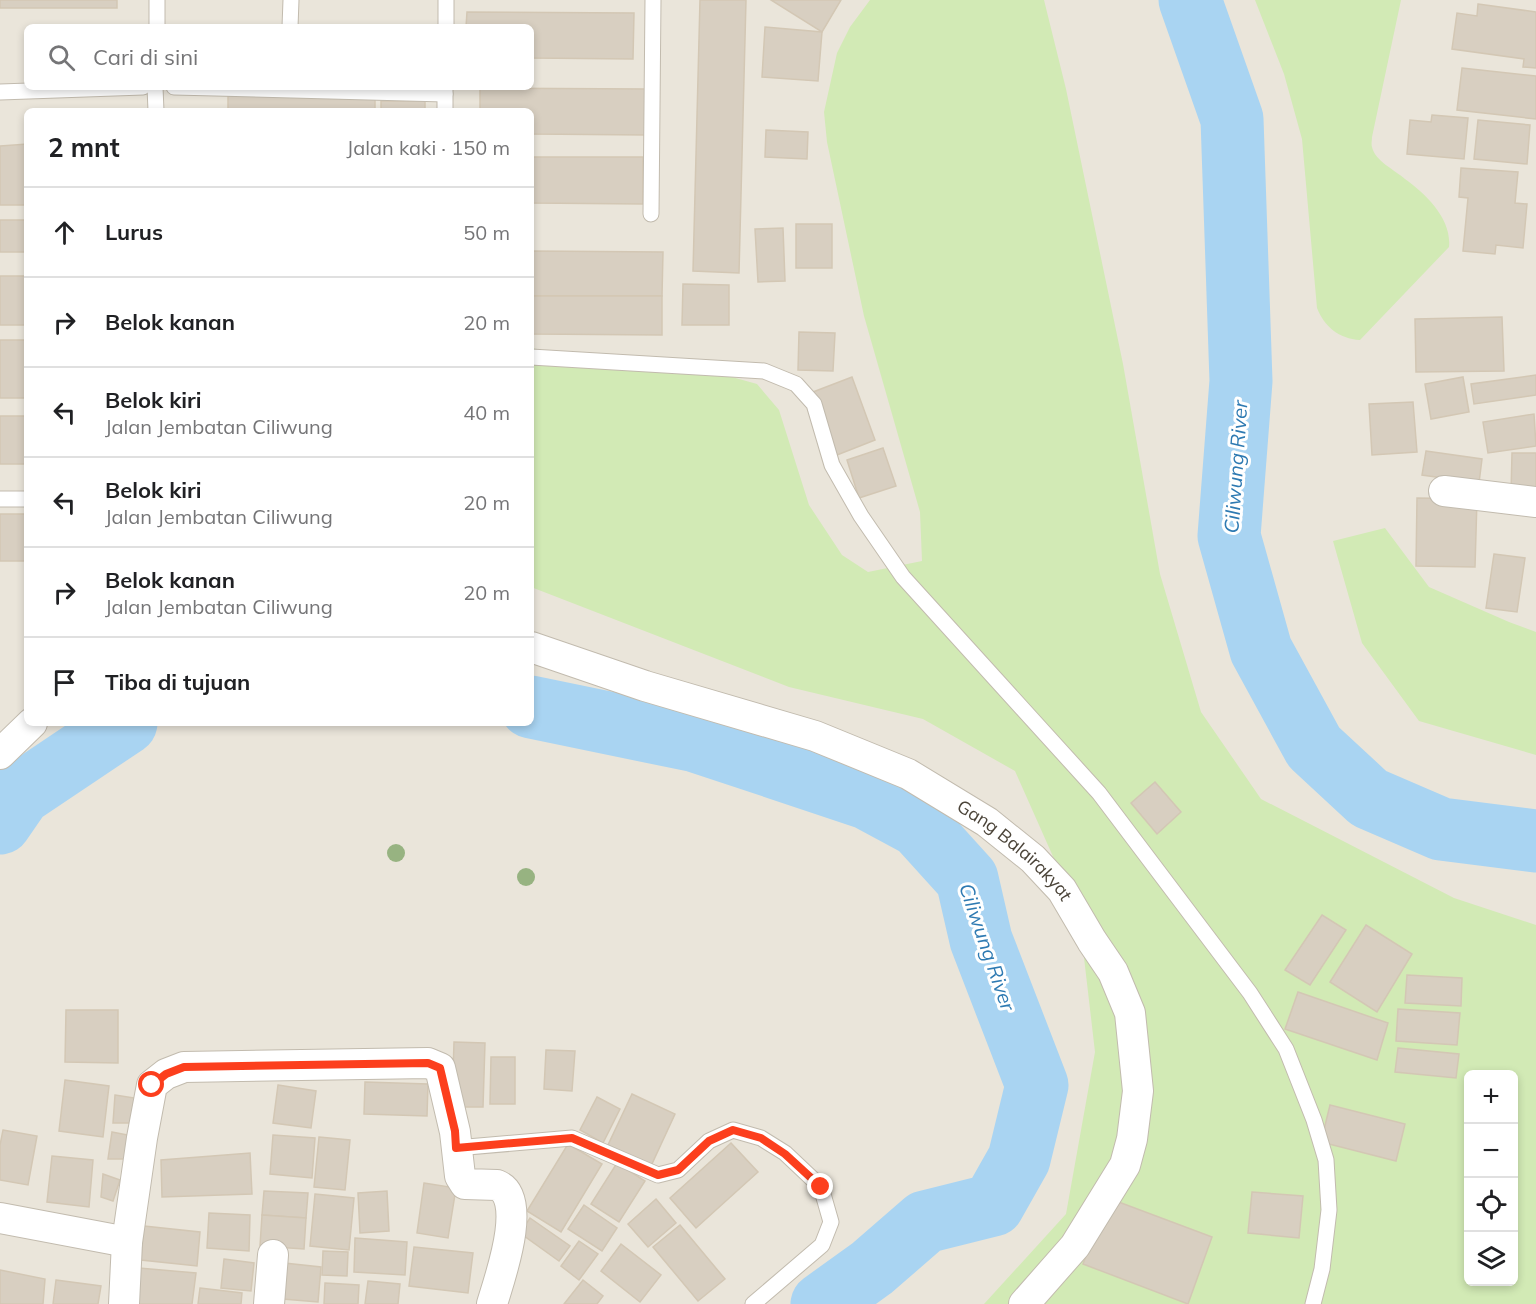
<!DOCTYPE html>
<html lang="id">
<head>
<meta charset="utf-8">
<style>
	:root { --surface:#fff; --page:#f6f6f6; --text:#202124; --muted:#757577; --line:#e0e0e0 }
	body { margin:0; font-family:Mulish,sans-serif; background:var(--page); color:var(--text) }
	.controls { position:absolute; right:18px; bottom:18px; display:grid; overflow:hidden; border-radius:9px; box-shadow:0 3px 9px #0003 }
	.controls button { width:54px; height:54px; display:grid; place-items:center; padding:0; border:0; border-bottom:2px solid var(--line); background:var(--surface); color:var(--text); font:30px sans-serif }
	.stop { position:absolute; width:18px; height:18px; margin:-14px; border:4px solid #fc3f1d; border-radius:50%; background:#fff }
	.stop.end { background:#fc3f1d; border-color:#fff; box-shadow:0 2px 6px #0008 }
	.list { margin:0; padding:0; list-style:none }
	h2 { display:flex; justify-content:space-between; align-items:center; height:78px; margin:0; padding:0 24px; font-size:26px }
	h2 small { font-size:20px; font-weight:400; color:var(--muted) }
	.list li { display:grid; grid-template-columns:39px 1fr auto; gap:18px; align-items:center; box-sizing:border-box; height:90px; padding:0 24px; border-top:2px solid var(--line) }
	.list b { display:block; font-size:22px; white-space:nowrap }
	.list p { margin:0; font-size:20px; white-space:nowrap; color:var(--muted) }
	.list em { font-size:20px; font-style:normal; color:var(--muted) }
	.icon { flex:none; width:33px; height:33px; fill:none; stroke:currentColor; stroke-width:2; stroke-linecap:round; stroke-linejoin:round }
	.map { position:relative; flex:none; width:1536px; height:1304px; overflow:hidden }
	.search { position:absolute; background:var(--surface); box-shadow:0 3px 9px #0003; left:24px; top:24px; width:510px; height:66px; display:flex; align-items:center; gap:15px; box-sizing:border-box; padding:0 21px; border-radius:9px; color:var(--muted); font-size:22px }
	.panel { position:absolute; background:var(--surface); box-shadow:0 3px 9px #0003; left:24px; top:108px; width:510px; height:618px; border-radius:9px }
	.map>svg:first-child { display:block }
	.residential { fill:#eae5da; fill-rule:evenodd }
	.green { fill:#d2eab5; fill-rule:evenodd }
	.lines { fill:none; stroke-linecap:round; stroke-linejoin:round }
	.river { stroke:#a9d4f2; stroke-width:63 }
	.building { fill:#d8cfc1; stroke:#d3c7b4; stroke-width:1.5 }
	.service-casing { stroke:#c2bbae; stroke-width:17 }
	.minor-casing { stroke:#c2bbae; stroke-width:32 }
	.service { stroke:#fff; stroke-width:15 }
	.minor { stroke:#fff; stroke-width:30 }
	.tree { fill:#97b381 }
	.route { stroke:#fc3f1d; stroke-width:8 }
	.labels { text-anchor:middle; stroke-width:6; stroke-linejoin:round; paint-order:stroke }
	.street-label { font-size:18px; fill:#4b4439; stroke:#fff }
	.water-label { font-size:20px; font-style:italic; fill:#2e7ab2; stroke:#fff }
</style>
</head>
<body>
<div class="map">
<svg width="1536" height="1304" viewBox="0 0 1536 1304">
	<rect width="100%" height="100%" fill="#f6f3ec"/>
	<!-- residential -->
	<path class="residential" d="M 0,0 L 1536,0 L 1536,1304 L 0,1304 ZM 27,27 L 531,27 L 531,87 L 27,87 ZM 27,111 L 531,111 L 531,723 L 27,723 ZM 1468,1074 L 1514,1074 L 1514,1282 L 1468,1282 Z"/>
	<!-- green -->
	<g class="green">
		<path d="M 870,0 L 1044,0 L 1066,89 L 1123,364 L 1160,574 L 1201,712 L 1261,799 L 1454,898 L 1536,925 L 1536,1304 L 984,1304 L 1066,1214 L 1095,1052 L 1083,949 L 1059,870 L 1015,771 L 923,719 L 789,687 L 531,587 L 531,348 L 591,358 L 696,367 L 757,384 L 779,410 L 809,505 L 842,555 L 868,572 L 922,561 L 920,512 L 864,316 L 827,142 L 824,112 L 837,53 L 850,27 ZM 1468,1074 L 1514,1074 L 1514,1282 L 1468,1282 Z"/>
		<path d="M 1255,0 L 1401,0 L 1372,137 C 1372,141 1371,144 1372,147 C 1375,161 1395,170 1405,179 C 1426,194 1452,219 1449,247 L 1360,340 C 1339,339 1324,326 1317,308 L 1302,139 L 1284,74 Z"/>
		<polygon points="1385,528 1429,587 1509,622 1536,632 1536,755 1419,721 1362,643 1333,541"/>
	</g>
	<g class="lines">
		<!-- river -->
		<g class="river">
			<polyline points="1190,0 1232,119 1241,381 1229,536 1261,650 1314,747 1369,798 1441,829 1536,841"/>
			<polyline points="531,707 696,741 867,798 919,826 967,879 981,940 1037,1085 1019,1159 993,1205 925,1222 872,1268 822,1304"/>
			<polyline points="0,823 20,794 126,723"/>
		</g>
	</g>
	<!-- building -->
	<g class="building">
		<rect x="0" y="0" width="117" height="8"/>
		<polygon points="700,0 746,0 739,273 693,271"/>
		<polygon points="771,0 841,0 822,32"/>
		<polygon points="1478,4 1536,12 1536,68 1523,67 1524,59 1452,49 1457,13 1477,16"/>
		<polygon points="467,12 634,13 633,59 531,58 531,27 466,27"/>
		<polygon points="765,27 822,32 818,81 762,77"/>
		<polygon points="1462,68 1536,76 1536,119 1457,110"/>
		<polygon points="480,88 648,89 647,135 531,134 531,111 480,111"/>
		<rect x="228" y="96" width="147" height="15"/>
		<rect x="381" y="101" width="44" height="10"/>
		<polygon points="1432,115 1468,118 1464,159 1407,154 1410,120 1431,122"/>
		<polygon points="1478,120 1530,125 1527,164 1474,159"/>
		<polygon points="766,130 808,132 807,159 765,157"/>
		<polygon points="27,144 27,205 0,205 0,146"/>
		<polygon points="531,157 643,157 643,204 531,203"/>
		<polygon points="1461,168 1518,172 1515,203 1527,204 1523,248 1496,245 1495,254 1463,251 1468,198 1459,197"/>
		<rect x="0" y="220" width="27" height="32"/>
		<rect x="796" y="224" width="36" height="44"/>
		<polygon points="783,228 785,281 758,282 755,229"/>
		<polygon points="531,251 663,252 662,296 531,296"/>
		<rect x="0" y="276" width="27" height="49"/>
		<polygon points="683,284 729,285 729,325 682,325"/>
		<polygon points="531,296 662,296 662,335 531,334"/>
		<polygon points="1502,317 1504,371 1416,372 1415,319"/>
		<polygon points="799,332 835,333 833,371 798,370"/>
		<rect x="0" y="340" width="27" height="58"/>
		<polygon points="1536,375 1536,395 1474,404 1471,384"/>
		<polygon points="852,377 875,440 837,455 813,392"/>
		<polygon points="1463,377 1469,412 1431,419 1425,384"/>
		<polygon points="1413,402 1417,452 1372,455 1369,404"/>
		<polygon points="1534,414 1536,446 1488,453 1483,422"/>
		<rect x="0" y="416" width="27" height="48"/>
		<polygon points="883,448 896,486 859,498 847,460"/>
		<polygon points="1426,451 1482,459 1479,483 1422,475"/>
		<polygon points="1512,453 1536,453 1536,493 1511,494"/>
		<polygon points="1417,498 1477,499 1475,567 1416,566"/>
		<rect x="0" y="514" width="27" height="47"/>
		<polygon points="1494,554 1525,558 1517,612 1486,608"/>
		<polygon points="1155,782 1181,812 1157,834 1131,803"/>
		<polygon points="1322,915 1346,930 1310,985 1285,970"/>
		<polygon points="1366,925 1412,954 1377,1012 1330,982"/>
		<polygon points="1407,975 1462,978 1461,1006 1405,1003"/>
		<polygon points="1298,992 1388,1023 1377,1060 1285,1029"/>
		<polygon points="1398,1009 1460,1013 1457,1045 1396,1041"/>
		<polygon points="66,1010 118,1010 118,1063 65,1062"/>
		<polygon points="454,1042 485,1043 483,1107 452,1107"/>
		<polygon points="1398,1048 1459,1054 1456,1078 1395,1072"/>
		<polygon points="546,1050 575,1051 572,1091 544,1089"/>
		<polygon points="491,1057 515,1057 515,1104 490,1104"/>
		<polygon points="65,1080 109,1086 103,1137 59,1131"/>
		<polygon points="365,1082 428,1084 427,1116 364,1114"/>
		<polygon points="278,1085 316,1091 311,1128 273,1123"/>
		<polygon points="632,1094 675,1114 651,1166 608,1145"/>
		<polygon points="115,1095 141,1099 134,1123 113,1123"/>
		<polygon points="597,1097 620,1109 603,1143 580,1130"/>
		<polygon points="1330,1105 1405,1124 1396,1161 1321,1142"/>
		<polygon points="3,1130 37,1136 28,1185 0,1180 0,1145"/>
		<polygon points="112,1132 133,1136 126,1159 108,1159"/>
		<polygon points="273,1135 315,1138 312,1178 270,1174"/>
		<polygon points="319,1137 350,1140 345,1190 314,1187"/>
		<polygon points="731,1143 758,1172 696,1228 670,1198"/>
		<polygon points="568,1144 602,1164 561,1232 527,1211"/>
		<polygon points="250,1153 252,1194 162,1197 161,1160"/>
		<polygon points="52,1156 93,1160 89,1207 47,1202"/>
		<polygon points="617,1163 645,1181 619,1222 591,1204"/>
		<polygon points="103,1174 120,1180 113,1201 101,1197"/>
		<polygon points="424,1183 456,1188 448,1238 417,1233"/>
		<polygon points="264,1191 308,1193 306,1218 262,1215"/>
		<polygon points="387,1191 389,1231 360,1233 358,1193"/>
		<polygon points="1252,1192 1303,1196 1299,1238 1248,1233"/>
		<polygon points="315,1194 354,1198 349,1250 310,1246"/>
		<polygon points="1108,1198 1212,1237 1188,1304 1083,1264"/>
		<polygon points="656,1199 676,1223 648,1247 628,1224"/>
		<polygon points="584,1205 617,1228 602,1251 568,1229"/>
		<polygon points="209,1213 250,1215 249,1251 207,1248"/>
		<polygon points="262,1215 306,1218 304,1249 260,1246"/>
		<polygon points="530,1218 570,1246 559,1261 520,1233"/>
		<polygon points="680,1225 725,1279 698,1301 653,1247"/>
		<polygon points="144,1226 200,1232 197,1266 141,1260"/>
		<polygon points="355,1238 407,1242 405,1275 354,1272"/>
		<polygon points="579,1241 598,1254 579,1280 561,1266"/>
		<polygon points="621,1244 661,1275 640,1302 601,1271"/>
		<polygon points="414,1247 473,1253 468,1293 409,1286"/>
		<polygon points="323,1251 348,1252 347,1276 322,1275"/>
		<polygon points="224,1259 254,1263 251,1291 221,1288"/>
		<polygon points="275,1262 321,1267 318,1302 271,1298"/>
		<polygon points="139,1268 196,1273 192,1304 136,1304"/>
		<polygon points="0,1270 45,1279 43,1304 0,1304"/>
		<polygon points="56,1280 101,1286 98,1304 53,1304"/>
		<polygon points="583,1280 603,1296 597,1304 564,1304"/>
		<polygon points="368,1281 400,1284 398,1304 365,1304"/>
		<polygon points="325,1283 359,1285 358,1304 324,1304"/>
		<polygon points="200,1288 242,1293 241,1304 198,1304"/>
	</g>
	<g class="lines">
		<!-- service casing -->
		<g class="service-casing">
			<g id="service">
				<polyline points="157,27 157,0"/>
				<polyline points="290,27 291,0"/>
				<polyline points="446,27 446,0"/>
				<polyline points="155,87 156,111"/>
				<polyline points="174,87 445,94"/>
				<polyline points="0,92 143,87"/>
				<polyline points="445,111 445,87"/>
				<polyline points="651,214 653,0"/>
				<polyline points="531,357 764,371 796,384 814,404 832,465 861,516 903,577 1099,793 1250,993 1286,1049 1314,1120 1326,1160 1329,1210 1322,1269 1313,1304"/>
				<polyline points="0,499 27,499"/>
				<polyline points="456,1148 572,1138 658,1175 678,1170 709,1141 733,1130 761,1138 785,1153 821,1187 831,1222 822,1245 753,1304"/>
			</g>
		</g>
		<!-- minor casing -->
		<g class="minor-casing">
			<g id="minor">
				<polyline points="1444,491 1536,502"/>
				<path id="s1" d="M 531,647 L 645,686 L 815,736 L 908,774 L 987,822 L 1033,859 L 1062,890 L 1092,941 L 1113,972 L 1130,1013 L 1138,1091 L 1132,1139 L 1125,1165 L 1075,1246 L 1024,1304"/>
				<polyline points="0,754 32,723"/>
				<polyline points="0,1218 127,1242"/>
				<path d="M 124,1304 L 127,1242 L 142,1138 L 152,1085 L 166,1074 L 184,1067 L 428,1063 L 440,1068 L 455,1132 L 460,1176 L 465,1184 L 497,1185 C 529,1198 499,1280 492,1304"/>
				<polyline points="269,1304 273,1255"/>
			</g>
		</g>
		<!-- service -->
		<use href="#service" class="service"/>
		<!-- minor -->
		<use href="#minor" class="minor"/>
	</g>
	<!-- trees -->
	<g class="tree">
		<circle cx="396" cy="853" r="9"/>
		<circle cx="526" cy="877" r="9"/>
	</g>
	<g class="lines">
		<!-- route -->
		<polyline class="route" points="152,1085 166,1074 184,1067 428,1063 440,1068 455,1131 456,1148 572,1138 658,1175 678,1170 709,1141 733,1130 761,1138 785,1154 821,1187"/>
	</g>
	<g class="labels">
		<!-- street labels -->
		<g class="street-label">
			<text dy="6" stroke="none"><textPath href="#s1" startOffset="530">Gang Balairakyat</textPath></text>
		</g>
		<!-- water labels -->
		<g class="water-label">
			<text transform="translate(1236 467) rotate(-86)" y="7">Ciliwung River</text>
			<text transform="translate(987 947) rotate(71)" y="7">Ciliwung River</text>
		</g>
	</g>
</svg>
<div class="controls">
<button>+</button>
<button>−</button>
<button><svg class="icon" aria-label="locate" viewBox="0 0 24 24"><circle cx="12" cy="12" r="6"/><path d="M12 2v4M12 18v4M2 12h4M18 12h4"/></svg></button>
<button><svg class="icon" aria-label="layers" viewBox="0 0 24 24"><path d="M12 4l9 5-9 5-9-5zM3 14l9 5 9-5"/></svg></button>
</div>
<div class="stop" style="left:152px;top:1085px"></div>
<div class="stop end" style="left:821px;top:1187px"></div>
<div class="search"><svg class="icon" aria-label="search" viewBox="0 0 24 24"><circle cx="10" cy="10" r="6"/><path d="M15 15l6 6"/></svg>Cari di sini</div>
<section class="panel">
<h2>2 mnt<small>Jalan kaki · 150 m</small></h2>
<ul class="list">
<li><svg class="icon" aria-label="ahead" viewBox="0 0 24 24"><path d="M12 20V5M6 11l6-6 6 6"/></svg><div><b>Lurus</b></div><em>50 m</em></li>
<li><svg class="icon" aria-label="right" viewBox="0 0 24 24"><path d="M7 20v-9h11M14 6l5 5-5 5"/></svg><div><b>Belok kanan</b></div><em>20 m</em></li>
<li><svg class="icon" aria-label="left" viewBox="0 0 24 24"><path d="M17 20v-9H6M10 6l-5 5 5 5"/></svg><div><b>Belok kiri</b><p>Jalan Jembatan Ciliwung</p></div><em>40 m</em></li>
<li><svg class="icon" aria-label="left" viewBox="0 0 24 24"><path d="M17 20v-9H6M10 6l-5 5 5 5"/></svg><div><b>Belok kiri</b><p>Jalan Jembatan Ciliwung</p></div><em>20 m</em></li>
<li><svg class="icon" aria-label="right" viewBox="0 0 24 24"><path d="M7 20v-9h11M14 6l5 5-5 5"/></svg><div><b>Belok kanan</b><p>Jalan Jembatan Ciliwung</p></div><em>20 m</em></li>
<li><svg class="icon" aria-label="arrive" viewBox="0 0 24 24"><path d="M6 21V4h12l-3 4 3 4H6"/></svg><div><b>Tiba di tujuan</b></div></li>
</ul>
</section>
</div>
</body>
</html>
